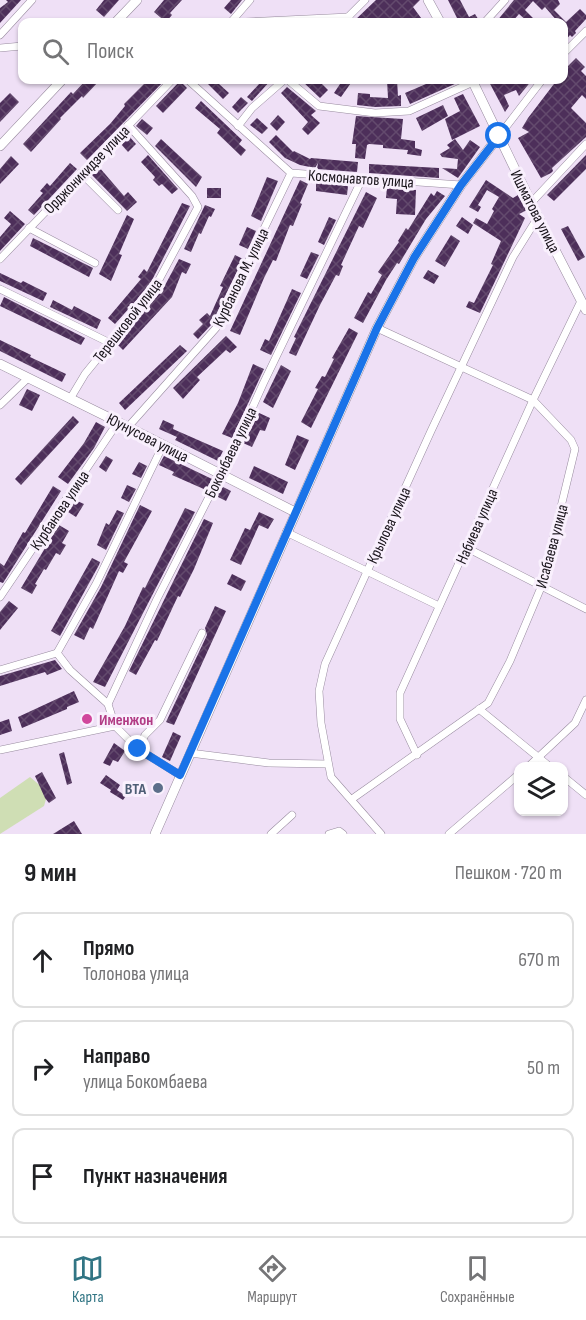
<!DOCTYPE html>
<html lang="ru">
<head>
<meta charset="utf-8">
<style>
	:root { --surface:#fff; --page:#f2f2f2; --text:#202124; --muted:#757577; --line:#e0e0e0; --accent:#317584 }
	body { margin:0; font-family:"Sofia Sans Condensed",sans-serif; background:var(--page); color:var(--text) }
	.controls { position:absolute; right:18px; bottom:18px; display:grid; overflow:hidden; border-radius:12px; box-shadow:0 2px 4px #0004 }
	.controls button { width:54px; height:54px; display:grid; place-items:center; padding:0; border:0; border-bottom:2px solid var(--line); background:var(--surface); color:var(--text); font:30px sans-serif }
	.stop { position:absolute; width:18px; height:18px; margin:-14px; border:4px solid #1a73e8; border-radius:50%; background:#fff }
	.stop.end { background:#1a73e8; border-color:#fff; box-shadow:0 2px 6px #0008 }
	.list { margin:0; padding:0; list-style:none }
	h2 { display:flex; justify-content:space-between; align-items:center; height:78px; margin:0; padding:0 24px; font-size:26px }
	h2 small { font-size:20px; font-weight:400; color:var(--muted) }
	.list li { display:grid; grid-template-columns:39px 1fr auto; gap:18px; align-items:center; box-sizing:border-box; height:96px; margin:0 12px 12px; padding:0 12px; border:2px solid var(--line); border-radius:12px }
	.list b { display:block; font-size:22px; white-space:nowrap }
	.list p { margin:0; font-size:20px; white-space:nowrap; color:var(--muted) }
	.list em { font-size:20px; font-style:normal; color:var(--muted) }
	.icon { flex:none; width:33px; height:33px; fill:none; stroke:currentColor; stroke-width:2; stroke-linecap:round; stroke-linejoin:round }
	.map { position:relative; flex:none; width:586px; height:834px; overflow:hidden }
	.search { position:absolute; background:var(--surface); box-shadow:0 2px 4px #0004; left:18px; right:18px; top:18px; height:66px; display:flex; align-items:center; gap:15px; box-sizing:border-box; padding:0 21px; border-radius:12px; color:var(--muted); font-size:22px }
	.sheet { height:402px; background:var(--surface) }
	nav { display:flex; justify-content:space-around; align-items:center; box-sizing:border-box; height:84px; border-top:2px solid var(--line); background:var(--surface); font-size:16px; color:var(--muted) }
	nav a { display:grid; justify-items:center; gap:3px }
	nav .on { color:var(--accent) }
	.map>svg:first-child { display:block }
	.green { fill:#cfdeb4 }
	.building { fill:url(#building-cross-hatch) }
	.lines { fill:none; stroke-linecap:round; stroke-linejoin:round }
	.street-casing { stroke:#988b9f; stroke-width:8 }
	.secondary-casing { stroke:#988b9f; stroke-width:10 }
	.street { stroke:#fff; stroke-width:7 }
	.secondary { stroke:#fff; stroke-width:9 }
	.route { stroke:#1a73e8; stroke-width:8 }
	.hotel-dot { fill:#d1479c; stroke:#f9f0fd; stroke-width:2 }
	.service-dot { fill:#5c6f8a; stroke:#f9f0fd; stroke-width:2 }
	.labels { text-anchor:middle; stroke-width:6; stroke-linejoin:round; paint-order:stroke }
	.street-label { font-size:16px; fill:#171219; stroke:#f9f0fd }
	.hotel-label { font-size:16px; font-weight:bold; fill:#b23c85; stroke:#f9f0fd; text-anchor:start }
	.service-label { font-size:16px; font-weight:bold; fill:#4e5e75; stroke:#f9f0fd; text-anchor:end }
</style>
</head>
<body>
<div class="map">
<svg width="586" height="834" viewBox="0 0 586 834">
	<defs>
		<pattern id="building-cross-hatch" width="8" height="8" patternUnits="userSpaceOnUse" patternTransform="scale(1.5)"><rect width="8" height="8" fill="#4d2f5a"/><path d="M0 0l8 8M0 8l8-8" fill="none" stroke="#634a6d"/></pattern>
	</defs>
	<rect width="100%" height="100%" fill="#efe0f6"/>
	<!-- green -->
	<polygon class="green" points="30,777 43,788 47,796 44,806 0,834 0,798"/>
	<!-- building -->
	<g class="building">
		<polygon points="6,0 21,0 0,23 0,8 8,2"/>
		<polygon points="104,0 119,0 104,17 96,10"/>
		<polygon points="164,0 182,0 170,13 172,15 166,22 154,12"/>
		<polygon points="231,0 242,0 231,14 224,8"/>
		<polygon points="376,0 420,0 413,7 424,22 382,22 377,18 373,22 353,22"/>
		<polygon points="448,0 460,0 469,17 475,14 480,22 459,22"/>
		<polygon points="514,0 558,0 560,4 554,10 566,22 580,9 586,15 586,19 575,31 576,33 572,37 570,35 564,42 564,24 565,22 558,22 545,7 542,10 533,1 525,10 537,22 528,22 519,14 512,22 496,22"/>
		<polygon points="576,58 585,67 581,71 586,76 586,99 582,95 571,108 586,123 586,137 552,168 553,171 551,173 541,178 518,138 529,132 522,128 528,118 557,80 564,80 564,70"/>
		<polygon points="86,80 100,80 83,98 82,96 60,118 61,119 31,152 23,144 71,92 73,94"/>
		<polygon points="148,80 165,80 87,160 80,153 110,124 125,106 124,104"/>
		<polygon points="204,80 224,80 219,84 229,93 223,99"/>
		<polygon points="255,80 271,80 252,101 247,97 260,83"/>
		<polygon points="301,80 318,80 328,90 320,98"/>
		<polygon points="333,80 353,80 341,97 334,93 340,84"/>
		<polygon points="387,80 397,80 398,96 401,95 401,106 375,107 357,105 358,93 370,94 370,97 388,98"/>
		<polygon points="432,80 455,80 457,83 410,104 405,93 433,81"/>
		<polygon points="488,80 532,80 519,96 516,90 504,95 509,106 505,112"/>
		<polygon points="180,81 187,88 163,113 156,106"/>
		<polygon points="287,87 316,111 311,115 320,123 308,135 302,129 308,122 281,93"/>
		<polygon points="10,93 19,102 0,122 0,103"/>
		<polygon points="463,94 480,126 452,140 445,119 460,111 454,98"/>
		<polygon points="241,97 248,103 238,113 232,107"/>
		<polygon points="201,101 242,140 239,144 246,150 241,156 217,133 220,129 195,108"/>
		<polygon points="443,105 448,116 422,131 416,118"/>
		<polygon points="278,115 285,122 277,131 270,124"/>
		<polygon points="356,116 403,119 401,139 415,141 415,148 422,150 421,156 407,154 408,150 383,148 383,145 369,144 367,145 365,159 355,158 356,144 352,144"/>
		<polygon points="257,118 268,128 262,134 250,125"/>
		<polygon points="142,119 153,128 147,135 136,126"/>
		<polygon points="128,135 136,144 128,152 120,143"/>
		<polygon points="276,135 293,152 294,151 310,159 311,158 358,162 357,172 317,169 318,163 315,168 300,165 285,158 269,142"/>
		<polygon points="161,139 202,177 196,187 155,146"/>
		<polygon points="455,139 463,150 470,140 480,147 458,178 442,168 457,169 458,159 442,157 440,154 450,148 447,145"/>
		<polygon points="148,155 178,189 172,194 162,184 159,186 153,180 155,177 141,162"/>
		<polygon points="586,155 586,169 554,201 547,195"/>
		<polygon points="11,156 19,164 0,184 0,169"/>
		<polygon points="70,163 77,169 34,215 28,210 43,193 40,191 47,183 50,186"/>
		<polygon points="369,164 439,168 439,178 369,173"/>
		<polygon points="99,167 124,196 128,192 137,202 127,211 91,174"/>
		<polygon points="267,177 278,181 261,221 251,216"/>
		<polygon points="300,180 308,184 300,203 302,204 293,226 290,225 276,261 273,260 264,278 240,335 230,331"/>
		<polygon points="486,180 513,198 518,195 527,210 519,214 525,218 480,313 466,307 469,301 474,303 493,265 491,264 501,241 473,223 476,218 487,224 494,211 492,209 499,197 487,190 478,205 481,207 478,212 469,207"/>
		<polygon points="316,182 348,186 347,195 316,191"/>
		<polygon points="387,187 416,190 415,215 396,214 397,199 386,198"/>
		<rect x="207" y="188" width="14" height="10"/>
		<polygon points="437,191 445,196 426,219 399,264 397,263 386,280 363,323 354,318 368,292 371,294 382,275 378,272 399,242 398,241 406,228 408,230 431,193 434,196"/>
		<polygon points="366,192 377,198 363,228 359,226 341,265 343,266 339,276 336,275 320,305 296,356 289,353 296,338 294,337"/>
		<polygon points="182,203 190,206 149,286 115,324 108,318 141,279 138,277 144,269 147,272"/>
		<polygon points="205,205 215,209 211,217 209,216 201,234 199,233 191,252 184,249"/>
		<polygon points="10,211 25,224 0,251 0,237 11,224 4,218"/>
		<polygon points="127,215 134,219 119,254 122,255 111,281 99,274"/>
		<polygon points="329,217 336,220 324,245 318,242"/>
		<polygon points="462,217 473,225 468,234 456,226"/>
		<polygon points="568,226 585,257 578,261 561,229"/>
		<polygon points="247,227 256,231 248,249 239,245"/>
		<polygon points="451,235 460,241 445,267 435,261"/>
		<polygon points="33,238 93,268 89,277 30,246"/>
		<polygon points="311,252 319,255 307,279 300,276"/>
		<polygon points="235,255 243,259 211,325 198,339 193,334 203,324 199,320 207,313 210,316 223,287 220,286"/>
		<polygon points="179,259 191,264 186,274 182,272 172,297 123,350 117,344 163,289"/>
		<polygon points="428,270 439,276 434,284 423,278"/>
		<polygon points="0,273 21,283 23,281 47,293 43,301 0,281"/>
		<polygon points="292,289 301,293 271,355 260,350 265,339 269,341"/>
		<polygon points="4,297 85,338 81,345 0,306"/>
		<polygon points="53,300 72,310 74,306 101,320 97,329 50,307"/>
		<polygon points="349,328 358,333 311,428 301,422 318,389 315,388 322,376 325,377 334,359 332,358"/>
		<polygon points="226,336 237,347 230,353 226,350 197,377 200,380 183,399 173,388"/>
		<polygon points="0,340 31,355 30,357 66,374 62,382 0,351"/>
		<polygon points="180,345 187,351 125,410 119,403"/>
		<polygon points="253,364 264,369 232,438 222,434 238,403"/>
		<polygon points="281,365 291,371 273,408 263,402"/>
		<polygon points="27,389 40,395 32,411 19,405"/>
		<polygon points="257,412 270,418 265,431 260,430 252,447 243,443"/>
		<polygon points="73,416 79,422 21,485 15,479"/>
		<polygon points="163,420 174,425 173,429 223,451 218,461 175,440 177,437 159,429"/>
		<polygon points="96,422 105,427 94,448 68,484 58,477 84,443"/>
		<polygon points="297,435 309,440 295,470 285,465"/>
		<polygon points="106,456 113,460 106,472 99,467"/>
		<polygon points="164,456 212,479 206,490 172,475 174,472 159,465"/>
		<polygon points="139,462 147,466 141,478 132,474"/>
		<polygon points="254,466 288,482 283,494 249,478"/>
		<polygon points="127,485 136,489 129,502 121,498"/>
		<polygon points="53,486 61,491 3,583 0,582 0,563 4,566 23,532 25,533"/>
		<polygon points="221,486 231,491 226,501 216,496"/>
		<polygon points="75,500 84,504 76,517 68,512"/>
		<polygon points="140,505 152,511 124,562 128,564 123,573 119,571 93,629 90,627 84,640 74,635 101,587"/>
		<polygon points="185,508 195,512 105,687 93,682 125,626 143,587 145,588"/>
		<polygon points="117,510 124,513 106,550 97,545 106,523 109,525"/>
		<polygon points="259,512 274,519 268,529 259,525 241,565 230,560 245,528 250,530"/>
		<polygon points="204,519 213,523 194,569 180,597 178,596 157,641 155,640 136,675 129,671"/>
		<polygon points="59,525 69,531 62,543 66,545 60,555 56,553 46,570 44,569 35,584 37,585 32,594 21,588"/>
		<polygon points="92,558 100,562 99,565 60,636 51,631"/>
		<polygon points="232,574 246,581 241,591 227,584"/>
		<polygon points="9,601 18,608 0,630 0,612"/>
		<polygon points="215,606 226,611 174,725 166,722 207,635 205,628"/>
		<polygon points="55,660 62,669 47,675 45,672 0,686 0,676"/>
		<polygon points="74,691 79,702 67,707 67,709 22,728 18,717"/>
		<polygon points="9,719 12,731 0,735 0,722"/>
		<polygon points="173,732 181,736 170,761 162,757"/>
		<polygon points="114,743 125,751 118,762 113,760 110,766 103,763"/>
		<polygon points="64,752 72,783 67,785 59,754"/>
		<polygon points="42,772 56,798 49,803 45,798 35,776"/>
		<polygon points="106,775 120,785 117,790 126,796 123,800 110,792 111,790 100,783"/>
		<polygon points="74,821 82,834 53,834"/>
	</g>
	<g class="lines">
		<!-- street casing -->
		<g class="street-casing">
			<g id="street">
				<polyline points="231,22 250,0"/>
				<polyline points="246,22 349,17"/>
				<polyline points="343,22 365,0"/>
				<polyline points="485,22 505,0"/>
				<polyline points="0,35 32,0"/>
				<polyline points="0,48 22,46"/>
				<polyline points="564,53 586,31"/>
				<polyline points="188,80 291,173 461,185"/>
				<polyline points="288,80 319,106 375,113 409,111 473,82"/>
				<polyline points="238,126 252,108 284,80"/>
				<polyline points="499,136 542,80"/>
				<polyline points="81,173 118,210"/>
				<polyline points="531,203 586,144"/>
				<polyline points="29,228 95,263"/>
				<polyline points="0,259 172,80"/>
				<polyline points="0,289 110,343"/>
				<polyline points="70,399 85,374 154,289 198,207 192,196 128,125"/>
				<polyline points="0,405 28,378"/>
				<polyline points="128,427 216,328 291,173"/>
				<polyline points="286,532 439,606"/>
				<polyline points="467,548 586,609"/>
				<polyline points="0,597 118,422"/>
				<polyline points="57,653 70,670 108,704"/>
				<polyline points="0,670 57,653 96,584 163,445"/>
				<polyline points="479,709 549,766"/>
				<polyline points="138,749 145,735 160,720 202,633"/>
				<polyline points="0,750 115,726"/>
				<polyline points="190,753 269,763 328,764"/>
				<polyline points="417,755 400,719 400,693 533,400 581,301"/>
				<polyline points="529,766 575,723 586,700"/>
				<polyline points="180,775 138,749 115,726 108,704 157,599 237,442 263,384 362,179"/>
				<polyline points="564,777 586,795"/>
				<polyline points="352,799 488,703 510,661 542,585 575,449 571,440 533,400 377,328"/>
				<polyline points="271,834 292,815"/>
				<polyline points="329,834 339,831 343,834"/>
				<polyline points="381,834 331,777 321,723 319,691 325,664 431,431 513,257 538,217"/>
				<polyline points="449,834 518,775"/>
			</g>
		</g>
		<!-- secondary casing -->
		<g class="secondary-casing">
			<g id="secondary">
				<polyline points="428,0 440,22"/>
				<polyline points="116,22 137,0"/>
				<polyline points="472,80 538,217 586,310"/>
				<polyline points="0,146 62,80"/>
				<polyline points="0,364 128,427 295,512"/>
				<polyline points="155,834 377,328 414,258 461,185 499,136"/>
			</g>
		</g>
		<!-- street -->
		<use href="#street" class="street"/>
		<!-- secondary -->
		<use href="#secondary" class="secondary"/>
	</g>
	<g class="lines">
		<!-- route -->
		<polyline class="route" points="138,749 180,775 377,328 414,258 461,185 499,136"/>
	</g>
	<!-- markers -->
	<circle class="hotel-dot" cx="87" cy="719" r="6"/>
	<circle class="service-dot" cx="158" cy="788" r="6"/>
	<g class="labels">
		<!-- street labels -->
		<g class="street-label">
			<text transform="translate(86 169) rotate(-46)" y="6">Орджоникидзе улица</text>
			<text transform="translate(361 178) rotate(4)" y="6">Космонавтов улица</text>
			<text transform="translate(536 211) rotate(63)" y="6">Ишматова улица</text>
			<text transform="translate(240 277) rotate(-64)" y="6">Курбанова М. улица</text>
			<text transform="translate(127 320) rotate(-52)" y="6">Терешковой улица</text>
			<text transform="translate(148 437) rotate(27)" y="6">Юунусова улица</text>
			<text transform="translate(230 452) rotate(-64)" y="6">Боконбаева улица</text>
			<text transform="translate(59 510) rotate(-56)" y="6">Курбанова улица</text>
			<text transform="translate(388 525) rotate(-65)" y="6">Крылова улица</text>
			<text transform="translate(476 526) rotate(-66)" y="6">Набиева улица</text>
			<text transform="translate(551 546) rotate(-75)" y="6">Исабаева улица</text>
		</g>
		<!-- hotel labels -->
		<g class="hotel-label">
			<text x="99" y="725">Именжон</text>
		</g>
		<!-- service labels -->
		<g class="service-label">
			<text x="146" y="794">BTA</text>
		</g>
	</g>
</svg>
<div class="controls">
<button><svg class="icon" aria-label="layers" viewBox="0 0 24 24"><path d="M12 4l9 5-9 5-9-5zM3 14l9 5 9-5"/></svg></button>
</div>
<div class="stop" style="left:499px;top:136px"></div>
<div class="stop end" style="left:138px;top:749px"></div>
<div class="search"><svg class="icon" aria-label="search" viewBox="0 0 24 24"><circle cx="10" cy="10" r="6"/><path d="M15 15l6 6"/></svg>Поиск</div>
</div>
<section class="sheet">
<h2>9 мин<small>Пешком · 720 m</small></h2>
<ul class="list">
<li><svg class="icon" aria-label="ahead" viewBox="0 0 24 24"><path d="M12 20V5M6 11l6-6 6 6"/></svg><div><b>Прямо</b><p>Толонова улица</p></div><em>670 m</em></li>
<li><svg class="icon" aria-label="right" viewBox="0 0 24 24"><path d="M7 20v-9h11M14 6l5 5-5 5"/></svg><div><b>Направо</b><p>улица Бокомбаева</p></div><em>50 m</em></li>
<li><svg class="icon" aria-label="arrive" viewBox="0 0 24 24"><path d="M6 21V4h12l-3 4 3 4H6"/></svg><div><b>Пункт назначения</b></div></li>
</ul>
</section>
<nav>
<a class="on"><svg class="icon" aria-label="map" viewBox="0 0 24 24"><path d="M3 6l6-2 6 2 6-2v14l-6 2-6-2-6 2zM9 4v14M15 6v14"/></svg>Карта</a>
<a><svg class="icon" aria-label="directions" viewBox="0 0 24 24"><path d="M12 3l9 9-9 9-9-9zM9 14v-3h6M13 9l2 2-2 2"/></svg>Маршрут</a>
<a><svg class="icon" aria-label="saved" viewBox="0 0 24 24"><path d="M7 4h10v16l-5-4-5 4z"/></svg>Сохранённые</a>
</nav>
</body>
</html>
